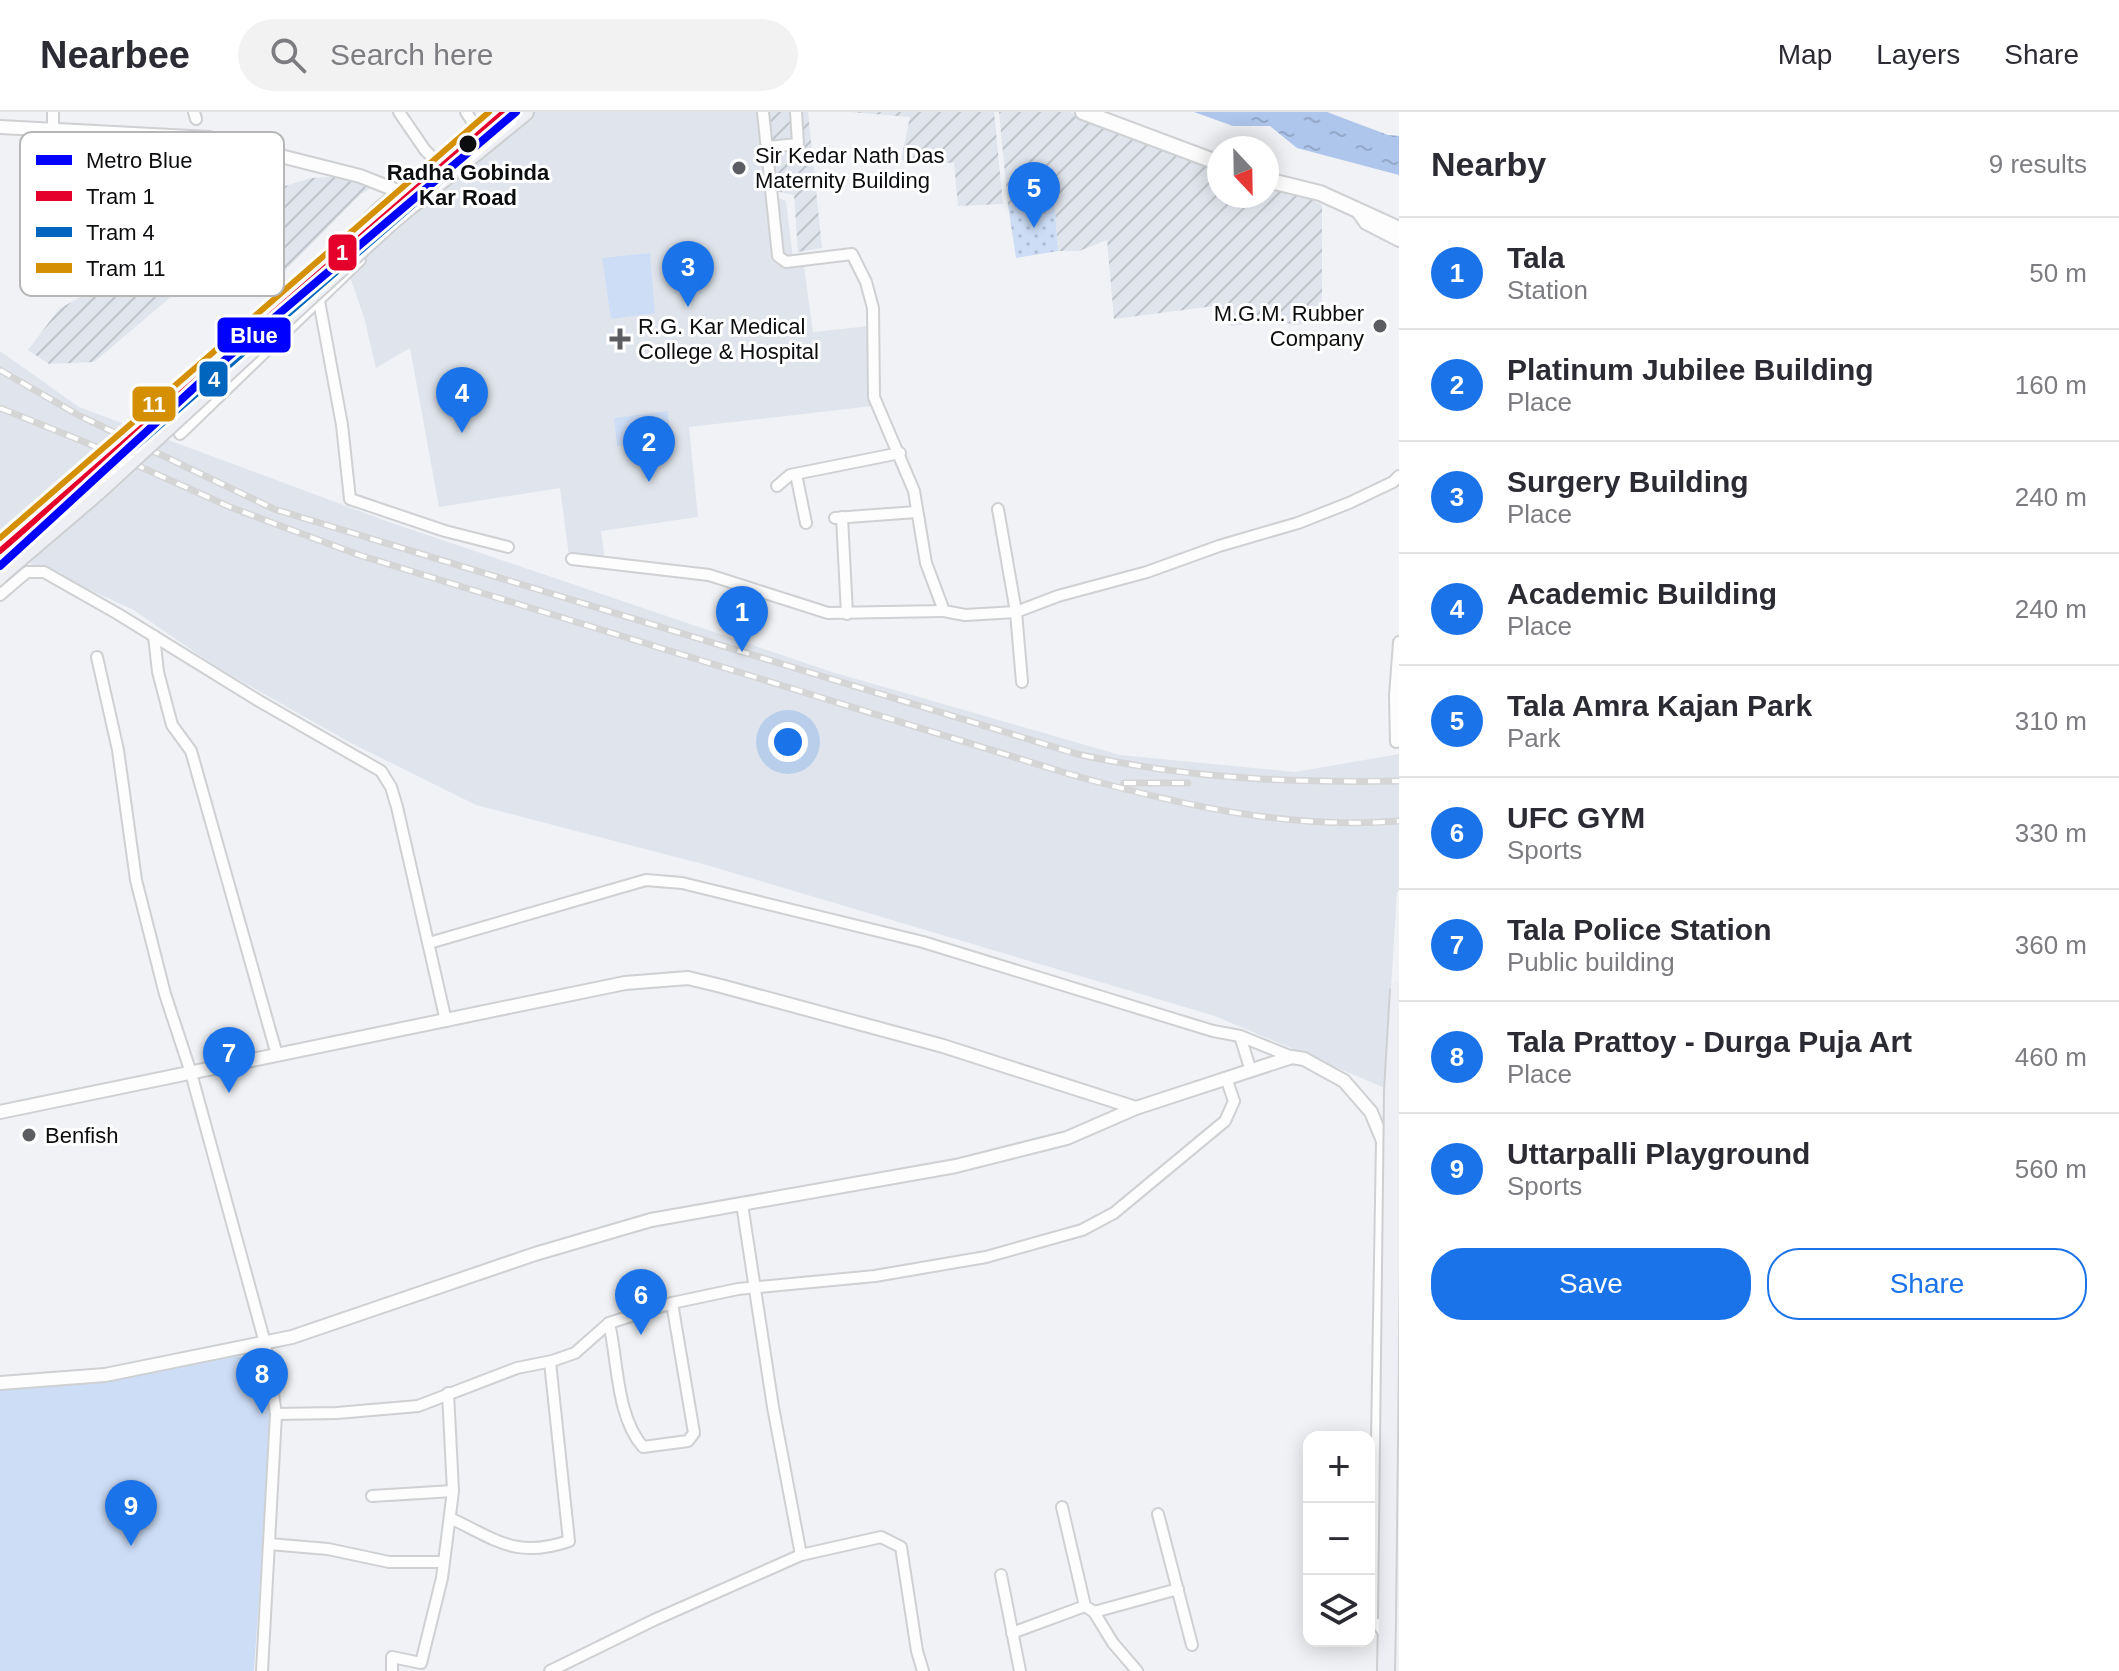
<!DOCTYPE html>
<html lang="en">
<head>
<meta charset="utf-8">
<style>
	:root { --surface:#fff; --page:#f2f2f3; --text:#2b2b33; --muted:#7c7c81; --line:#e1e1e2; --accent:#1a73e8 }
	body { margin:0; font-family:Arial,sans-serif; background:var(--page); color:var(--text) }
	.controls { position:absolute; right:24px; bottom:24px; display:grid; overflow:hidden; border-radius:16px; box-shadow:0 4px 20px #0003 }
	.controls button { width:72px; height:72px; display:grid; place-items:center; padding:0; border:0; border-bottom:2px solid var(--line); background:var(--surface); color:var(--text); font:40px sans-serif }
	.compass { position:absolute; left:1207px; top:24px; width:72px; height:72px; border-radius:50%; background:var(--surface); box-shadow:0 4px 20px #0003; rotate:158deg }
	.you { position:absolute; left:788px; top:630px; width:28px; height:28px; margin:-20px; border:6px solid #fff; border-radius:50%; background:#1a73e8; box-shadow:0 0 0 12px #1a73e833 }
	.badge { display:grid; place-items:center; width:52px; height:52px; border-radius:50%; background:var(--accent); color:#fff; font-size:26px; font-weight:700 }
	.pin { position:absolute; translate:-50% -66px; filter:drop-shadow(0 2px 4px #0008) }
	.pin::after { content:''; position:absolute; top:42px; width:28px; height:24px; background:inherit; clip-path:polygon(0 0,100% 0,50% 100%) }
	.list { margin:0; padding:0; list-style:none }
	h2 { display:flex; justify-content:space-between; align-items:center; height:104px; margin:0; padding:0 32px; font-size:34px }
	h2 small { font-size:26px; font-weight:400; color:var(--muted) }
	.list li { display:grid; grid-template-columns:52px 1fr auto; gap:24px; align-items:center; box-sizing:border-box; height:112px; padding:0 32px; border-top:2px solid var(--line) }
	.list b { display:block; font-size:30px; white-space:nowrap }
	.list p { margin:0; font-size:26px; white-space:nowrap; color:var(--muted) }
	.list em { font-size:26px; font-style:normal; color:var(--muted) }
	.actions { display:flex; gap:16px; padding:24px 32px }
	.actions a { flex:1; padding:18px 0; border:2px solid var(--accent); border-radius:32px; text-align:center; font-size:28px; color:var(--accent) }
	.actions .main { background:var(--accent); color:#fff }
	.icon { flex:none; width:44px; height:44px; fill:none; stroke:currentColor; stroke-width:2; stroke-linecap:round; stroke-linejoin:round }
	.map { position:relative; flex:none; width:1399px; height:1559px; overflow:hidden }
	header { display:flex; align-items:center; gap:48px; box-sizing:border-box; height:112px; padding:0 40px; background:var(--surface); border-bottom:2px solid var(--line) }
	header strong { font-size:38px }
	nav { display:flex; gap:44px; margin-inline-start:auto; font-size:28px }
	.search { width:560px; height:72px; background:var(--page); display:flex; align-items:center; gap:20px; box-sizing:border-box; padding:0 28px; border-radius:44px; color:var(--muted); font-size:30px }
	main { display:flex }
	aside { flex:1; background:var(--surface) }
	.map>svg:first-child { display:block }
	.built { fill:#e0e5ed }
	.industrial { fill:url(#industrial-furrows) }
	.green { fill:#cdddf6 }
	.park { fill:url(#park-dots) }
	.water { fill:url(#water-ripples) }
	.lines { fill:none; stroke-linecap:round; stroke-linejoin:round }
	.minor-casing { stroke:#ced0d2; stroke-width:14 }
	.tertiary-casing { stroke:#ced0d2; stroke-width:16 }
	.secondary-casing { stroke:#ced0d2; stroke-width:18 }
	.primary-casing { stroke:#cecfd0; stroke-width:20 }
	.minor { stroke:#fdfdfe; stroke-width:10 }
	.tertiary { stroke:#fdfdfe; stroke-width:12 }
	.secondary { stroke:#fdfdfe; stroke-width:14 }
	.primary { stroke:#edeff5; stroke-width:16 }
	.rail-casing { stroke:#d5d5d6; stroke-width:7 }
	.rail { stroke:#fff; stroke-width:4; stroke-dasharray:12; stroke-linecap:butt }
	.primary-bridge-casing { stroke:#cecfd0; stroke-width:20; stroke-linecap:butt }
	.primary-bridge { stroke:#edeff5; stroke-width:16 }
	.tram-1-casing { stroke:#fff; stroke-width:12 }
	.tram-2-casing { stroke:#fff; stroke-width:12 }
	.tram-3-casing { stroke:#fff; stroke-width:12 }
	.tram-1 { stroke:#e4002b; stroke-width:6 }
	.tram-2 { stroke:#0065bd; stroke-width:6 }
	.tram-3 { stroke:#d48f02; stroke-width:6 }
	.metro-1-casing { stroke:#fff; stroke-width:14 }
	.metro-1 { stroke:#00f; stroke-width:8 }
	.stop-dot { fill:#0c0d0f; stroke:#fff; stroke-width:3 }
	.poi-dot { fill:#5c5d60; stroke:#fff; stroke-width:3 }
	.labels { text-anchor:middle; stroke-width:6; stroke-linejoin:round; paint-order:stroke }
	.poi-label { font-size:22px; fill:#0c0d0f; stroke:#fff; text-anchor:start }
	.stop-label { font-size:22px; font-weight:bold; fill:#0c0d0f; stroke:#fff }
	.key { fill:#fff; stroke:#b6b6b7; stroke-width:2 }
	.key-label { font-size:22px; fill:#0c0d0f }
	.line-badge { stroke:#fff; stroke-width:3 }
	.badge-label { font-size:22px; text-anchor:middle; font-weight:bold; fill:#fff }
</style>
</head>
<body>
<header>
<strong>Nearbee</strong>
<div class="search"><svg class="icon" aria-label="search" viewBox="0 0 24 24"><circle cx="10" cy="10" r="6"/><path d="M15 15l6 6"/></svg>Search here</div>
<nav><a>Map</a><a>Layers</a><a>Share</a></nav>
</header>
<main>
<div class="map">
<svg width="1399" height="1559" viewBox="0 0 1399 1559">
	<defs>
		<pattern id="industrial-furrows" width="10" height="10" patternUnits="userSpaceOnUse" patternTransform="scale(2)"><rect width="10" height="10" fill="#e0e5ed"/><path d="M-1 1l2-2M0 10L10 0M9 11l2-2" fill="none" stroke="#bfc3ca"/></pattern>
		<pattern id="park-dots" width="8" height="8" patternUnits="userSpaceOnUse" patternTransform="scale(2)"><rect width="8" height="8" fill="#cdddf6"/><path d="M2 2h.1M6 6h.1" fill="none" stroke="#afbcd2" stroke-width="1.8" stroke-linecap="round"/></pattern>
		<pattern id="water-ripples" width="26" height="14" patternUnits="userSpaceOnUse" patternTransform="scale(2)"><rect width="26" height="14" fill="#aec5ec"/><path d="M2 4q2-2 4 0t4 0M15 11q2-2 4 0t4 0" fill="none" stroke="#94a8c9"/></pattern>
	</defs>
	<rect width="100%" height="100%" fill="#f0f2f5"/>
	<!-- built -->
	<g class="built">
		<polygon points="514,0 761,0 770,83 786,89 793,146 803,147 813,220 870,214 868,277 873,294 689,315 698,405 601,419 605,449 569,444 560,376 439,395 410,236 376,256 364,205 349,162 426,91 434,71"/>
		<polygon points="0,239 79,295 392,411 832,560 1120,643 1295,660 1399,642 1399,779 1397,780 1385,976 1215,904 710,754 476,693 349,630 218,556 132,497 0,438"/>
	</g>
	<!-- industrial -->
	<g class="industrial">
		<polygon points="766,0 808,0 822,136 798,140 794,83 775,79"/>
		<polygon points="849,0 994,0 1003,92 958,94 954,51 901,48 910,5"/>
		<polygon points="999,0 1070,0 1219,54 1219,84 1267,84 1267,71 1298,81 1322,93 1322,209 1295,213 1272,208 1231,214 1214,194 1114,207 1107,128 1079,139 1058,139 1054,88 1008,93"/>
		<polygon points="367,63 373,75 361,82 259,185 242,160 179,178 94,250 49,252 28,238 59,197 154,144 231,126 229,91 311,66"/>
	</g>
	<!-- green -->
	<g class="green">
		<polygon points="650,141 655,201 611,207 602,146"/>
		<polygon points="668,299 670,327 617,334 614,306"/>
		<polygon points="261,1244 271,1303 254,1559 0,1559 0,1277 113,1267 228,1245"/>
	</g>
	<!-- park -->
	<polygon class="park" points="1054,87 1058,139 1016,146 1008,93"/>
	<!-- water -->
	<polygon class="water" points="1194,0 1327,0 1388,23 1399,24 1399,63 1297,36 1270,14 1233,14"/>
	<g class="lines">
		<!-- minor casing -->
		<g class="minor-casing">
			<g id="minor">
				<polyline points="53,0 53,18"/>
				<polyline points="194,0 196,7"/>
				<polyline points="399,0 425,38 438,51"/>
				<polyline points="466,0 478,18"/>
				<polyline points="763,0 778,144 786,150 852,142 866,170 873,196 874,285 914,379 926,451 944,499 965,503 1016,500 1058,484 1147,460 1219,434 1298,411 1349,391 1393,370 1399,364"/>
				<polyline points="767,35 798,32 796,0"/>
				<polyline points="319,189 342,313 350,387 445,419 508,435"/>
				<polyline points="180,322 360,148"/>
				<polyline points="796,362 806,411"/>
				<polyline points="777,374 790,363 900,341"/>
				<polyline points="998,397 1016,500 1022,570"/>
				<polyline points="842,405 847,502"/>
				<polyline points="835,406 916,400"/>
				<polyline points="572,447 709,463 828,501 944,499"/>
				<polyline points="0,483 27,460 44,460 118,502 259,589 381,659 391,675 397,695 446,909"/>
				<polyline points="154,524 158,560 172,613 191,639 277,943"/>
				<polyline points="97,545 118,638 136,768 165,882 191,961 265,1231 276,1302 262,1559"/>
				<polyline points="1396,630 1395,584 1399,530"/>
				<polyline points="429,831 646,768 682,771 923,830 1213,919 1240,924 1250,956"/>
				<polyline points="1240,924 1292,945"/>
				<polyline points="742,1092 773,1295 801,1443"/>
				<path d="M 609,1211 C 618,1249 616,1304 643,1335 L 688,1329 L 694,1321 L 672,1191"/>
				<polyline points="276,1302 337,1301 418,1294 517,1256 552,1249 575,1241 609,1211 672,1191 738,1177 875,1164 986,1145 1082,1118 1114,1101 1225,1009 1234,989 1226,966"/>
				<polyline points="372,1384 453,1379"/>
				<polyline points="1062,1395 1085,1494 1094,1500 1113,1531 1137,1559"/>
				<polyline points="1158,1402 1192,1533"/>
				<path d="M 450,1406 C 497,1428 516,1447 569,1429 L 550,1250"/>
				<polyline points="269,1432 328,1437 389,1450 443,1450"/>
				<polyline points="1001,1463 1020,1559"/>
				<polyline points="1094,1500 1178,1477"/>
				<polyline points="1012,1521 1085,1494"/>
				<polyline points="392,1559 392,1545 421,1551 442,1466 453,1379 448,1281"/>
				<polyline points="550,1559 654,1508 801,1443 881,1425 901,1435 917,1539 923,1559"/>
			</g>
		</g>
		<!-- tertiary casing -->
		<g class="tertiary-casing">
			<g id="tertiary">
				<polyline points="0,15 209,26 360,64 408,83"/>
				<polyline points="1357,98 1366,111 1399,128"/>
				<polyline points="0,1000 625,871 688,866 721,874 943,934 1136,996"/>
				<polyline points="0,1271 105,1263 292,1225 535,1142 651,1108 956,1054 1067,1026 1136,996 1292,945 1304,947 1344,969 1371,1000 1383,1029 1375,1506 1386,1522"/>
			</g>
		</g>
		<!-- secondary casing -->
		<g class="secondary-casing">
			<g id="secondary">
				<polyline points="1083,0 1219,51"/>
				<polyline points="1267,68 1320,81 1399,117"/>
			</g>
		</g>
		<!-- primary casing -->
		<g class="primary-casing">
			<g id="primary">
				<polyline points="382,97 500,0"/>
				<polyline points="394,107 525,0"/>
				<polyline points="1386,1559 1387,1507"/>
			</g>
		</g>
		<!-- minor -->
		<use href="#minor" class="minor"/>
		<!-- tertiary -->
		<use href="#tertiary" class="tertiary"/>
		<!-- secondary -->
		<use href="#secondary" class="secondary"/>
		<!-- primary -->
		<use href="#primary" class="primary"/>
		<!-- rail casing -->
		<g class="rail-casing">
			<g id="rail">
				<path d="M 0,258 L 80,304 L 274,397 L 1077,642 C 1184,666 1290,671 1399,669"/>
				<path d="M 0,296 L 87,331 L 230,395 L 359,443 L 1069,662 C 1176,692 1287,718 1399,709"/>
				<polyline points="1124,671 1188,671"/>
			</g>
		</g>
		<!-- rail -->
		<use href="#rail" class="rail"/>
		<!-- primary-bridge casing -->
		<g class="primary-bridge-casing">
			<g id="primary-bridge">
				<polyline points="187,284 382,97"/>
				<polyline points="29,424 117,348"/>
				<polyline points="0,463 96,381 394,107"/>
				<polyline points="1387,1507 1393,979 1399,877"/>
			</g>
		</g>
		<!-- primary-bridge -->
		<use href="#primary-bridge" class="primary-bridge"/>
		<!-- tram-1 casing -->
		<g class="tram-1-casing">
			<polyline id="tram-1" points="0,439 504,0"/>
		</g>
		<!-- tram-2 casing -->
		<g class="tram-2-casing">
			<polyline id="tram-2" points="7,447 511,8"/>
		</g>
		<!-- tram-3 casing -->
		<g class="tram-3-casing">
			<polyline id="tram-3" points="0,426 489,0"/>
		</g>
		<!-- tram-1 -->
		<use href="#tram-1" class="tram-1"/>
		<!-- tram-2 -->
		<use href="#tram-2" class="tram-2"/>
		<!-- tram-3 -->
		<use href="#tram-3" class="tram-3"/>
		<!-- metro-1 casing -->
		<g class="metro-1-casing">
			<polyline id="metro-1" points="0,454 220,252 516,0"/>
		</g>
		<!-- metro-1 -->
		<use href="#metro-1" class="metro-1"/>
	</g>
	<!-- markers -->
	<circle class="stop-dot" cx="468" cy="32" r="10"/>
	<g class="poi-dot">
		<circle cx="739" cy="56" r="8"/>
		<circle cx="1380" cy="214" r="8"/>
		<path d="M616 215h8v8h8v8h-8v8h-8v-8h-8v-8h8z"/>
		<circle cx="29" cy="1023" r="8"/>
	</g>
	<g class="labels">
		<!-- poi labels -->
		<g class="poi-label">
			<text x="755" y="51">Sir Kedar Nath Das<tspan x="755" dy="25">Maternity Building</tspan></text>
			<text x="1364" y="209" text-anchor="end">M.G.M. Rubber<tspan x="1364" dy="25">Company</tspan></text>
			<text x="638" y="222">R.G. Kar Medical<tspan x="638" dy="25">College &amp; Hospital</tspan></text>
			<text x="45" y="1031">Benfish</text>
		</g>
		<!-- stop labels -->
		<g class="stop-label">
			<text x="468" y="68">Radha Gobinda<tspan x="468" dy="25">Kar Road</tspan></text>
		</g>
	</g>
	<!-- legend -->
	<rect x="20" y="20" width="264" height="164" rx="12" class="key"/>
	<rect x="36" y="43" width="36" height="10" fill="#00f"/>
	<rect x="36" y="79" width="36" height="10" fill="#e4002b"/>
	<rect x="36" y="115" width="36" height="10" fill="#0065bd"/>
	<rect x="36" y="151" width="36" height="10" fill="#d48f02"/>
	<g class="key-label">
		<text x="86" y="56">Metro Blue</text>
		<text x="86" y="92">Tram 1</text>
		<text x="86" y="128">Tram 4</text>
		<text x="86" y="164">Tram 11</text>
	</g>
	<g class="line-badge">
		<rect x="327" y="121" width="31" height="39" rx="8" fill="#e4002b"/>
		<rect x="216" y="204" width="76" height="38" rx="8" fill="#00f"/>
		<rect x="198" y="248" width="31" height="38" rx="8" fill="#0065bd"/>
		<rect x="131" y="273" width="46" height="38" rx="8" fill="#d48f02"/>
	</g>
	<g class="badge-label">
		<text x="342" y="148">1</text>
		<text x="254" y="231">Blue</text>
		<text x="214" y="275">4</text>
		<text x="154" y="300">11</text>
	</g>
</svg>
<div class="controls">
<button>+</button>
<button>−</button>
<button><svg class="icon" aria-label="layers" viewBox="0 0 24 24"><path d="M12 4l9 5-9 5-9-5zM3 14l9 5 9-5"/></svg></button>
</div>
<svg class="compass" viewBox="-18 -18 36 36"><path d="M0-13l5 13h-10z" fill="#e53935"/><path d="M0 13l5-13h-10z" fill="#7c7c81"/></svg>
<div class="you"></div>
<div class="pin badge" style="left:742px;top:540px">1</div>
<div class="pin badge" style="left:649px;top:370px">2</div>
<div class="pin badge" style="left:688px;top:195px">3</div>
<div class="pin badge" style="left:462px;top:321px">4</div>
<div class="pin badge" style="left:1034px;top:116px">5</div>
<div class="pin badge" style="left:641px;top:1223px">6</div>
<div class="pin badge" style="left:229px;top:981px">7</div>
<div class="pin badge" style="left:262px;top:1302px">8</div>
<div class="pin badge" style="left:131px;top:1434px">9</div>
</div>
<aside>
<h2>Nearby<small>9 results</small></h2>
<ul class="list">
<li><span class="badge">1</span><div><b>Tala</b><p>Station</p></div><em>50 m</em></li>
<li><span class="badge">2</span><div><b>Platinum Jubilee Building</b><p>Place</p></div><em>160 m</em></li>
<li><span class="badge">3</span><div><b>Surgery Building</b><p>Place</p></div><em>240 m</em></li>
<li><span class="badge">4</span><div><b>Academic Building</b><p>Place</p></div><em>240 m</em></li>
<li><span class="badge">5</span><div><b>Tala Amra Kajan Park</b><p>Park</p></div><em>310 m</em></li>
<li><span class="badge">6</span><div><b>UFC GYM</b><p>Sports</p></div><em>330 m</em></li>
<li><span class="badge">7</span><div><b>Tala Police Station</b><p>Public building</p></div><em>360 m</em></li>
<li><span class="badge">8</span><div><b>Tala Prattoy - Durga Puja Art</b><p>Place</p></div><em>460 m</em></li>
<li><span class="badge">9</span><div><b>Uttarpalli Playground</b><p>Sports</p></div><em>560 m</em></li>
</ul>
<div class="actions"><a class="main">Save</a><a>Share</a></div>
</aside>
</main>
</body>
</html>
